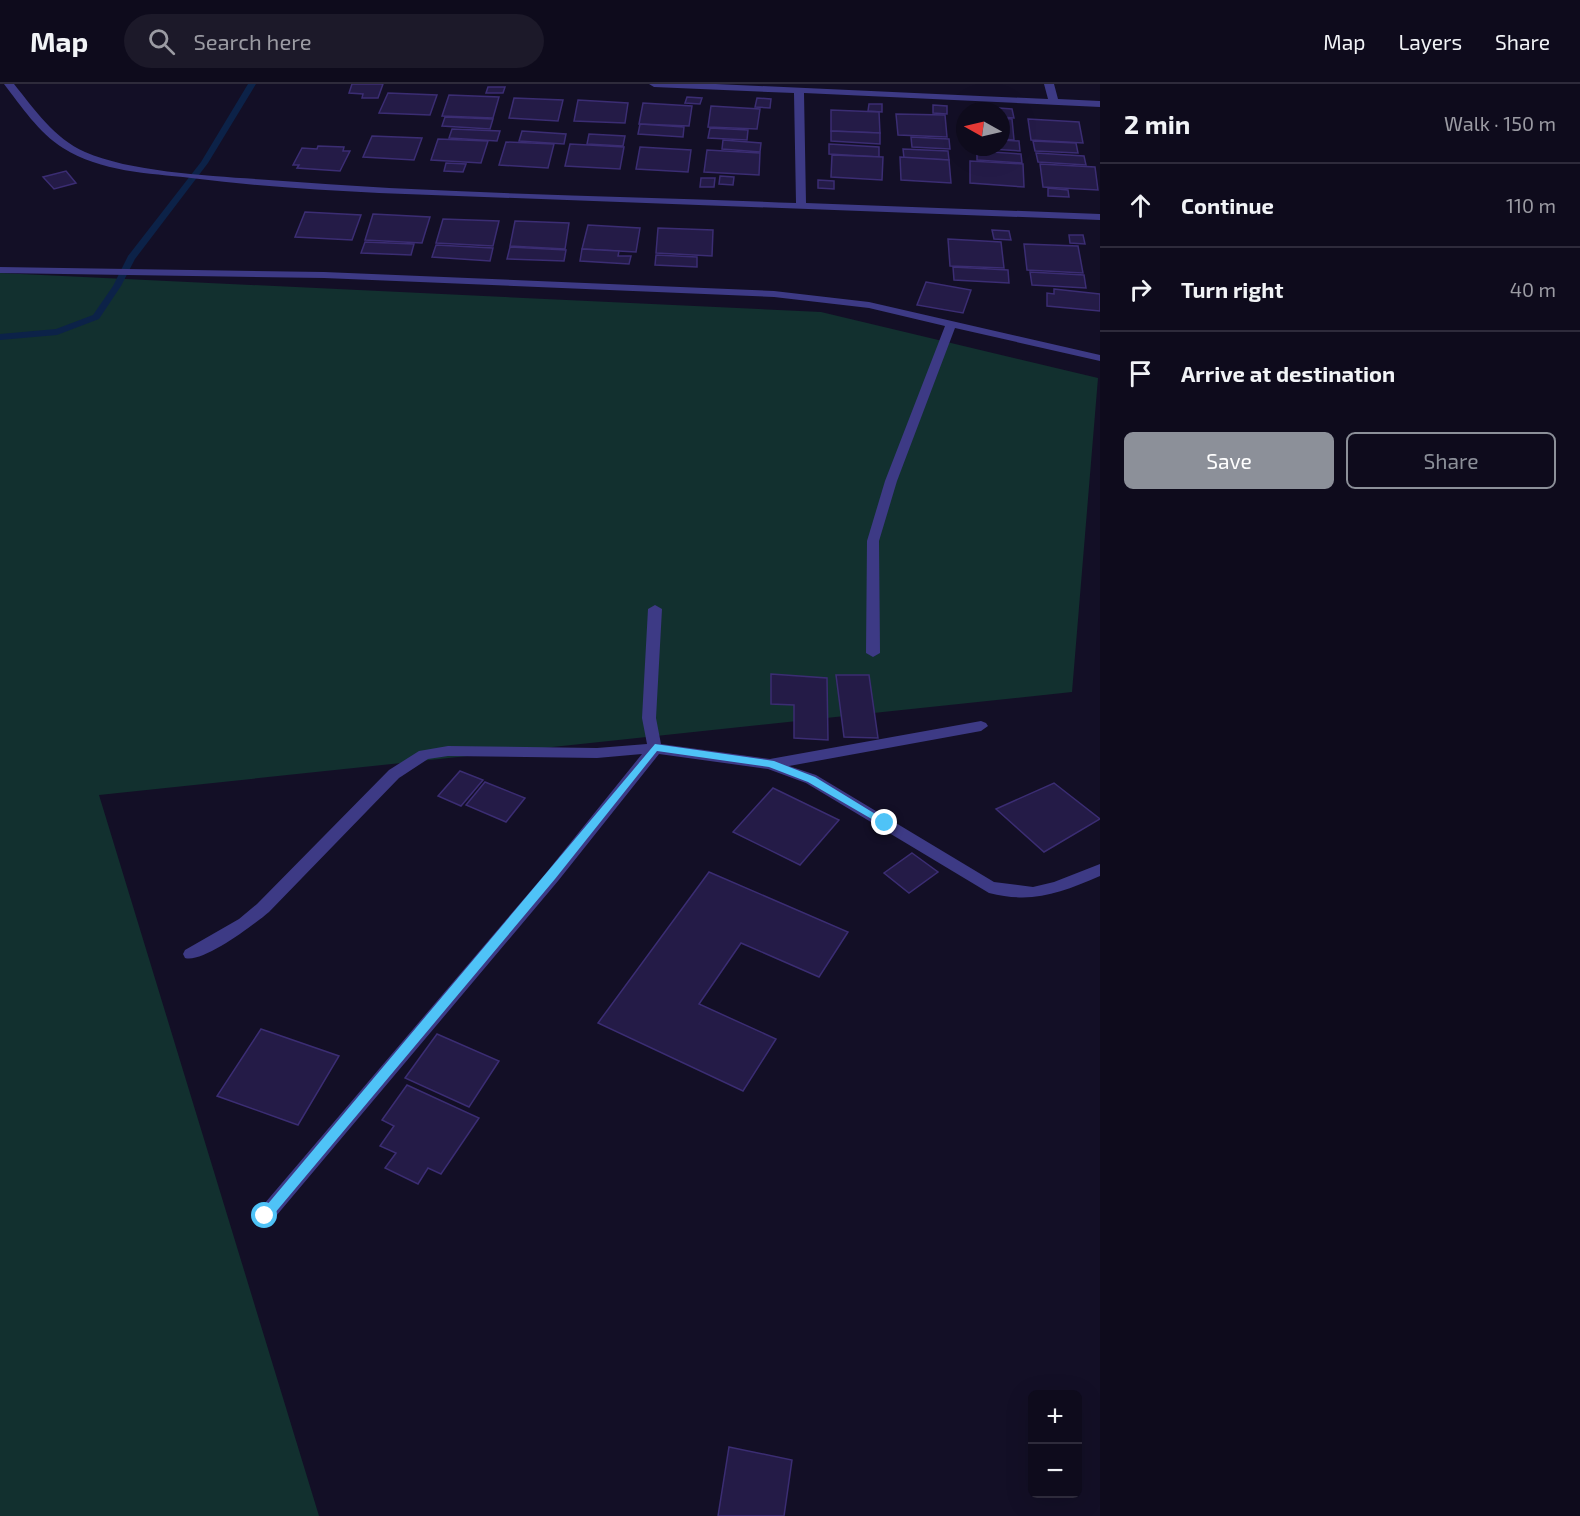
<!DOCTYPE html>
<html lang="en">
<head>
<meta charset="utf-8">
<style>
	:root { --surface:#0e0b1c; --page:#1c1929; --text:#f1f3f6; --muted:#9b9ba3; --line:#2e2b3b; --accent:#8c9099 }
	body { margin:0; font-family:"Exo 2",sans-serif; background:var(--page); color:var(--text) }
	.controls { position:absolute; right:18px; bottom:18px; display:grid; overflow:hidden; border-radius:9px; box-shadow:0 6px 24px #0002 }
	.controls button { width:54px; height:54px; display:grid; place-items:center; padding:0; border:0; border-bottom:2px solid var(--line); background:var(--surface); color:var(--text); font:30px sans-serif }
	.compass { position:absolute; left:956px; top:18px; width:54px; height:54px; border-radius:50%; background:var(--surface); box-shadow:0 6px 24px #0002; rotate:278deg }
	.stop { position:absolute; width:18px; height:18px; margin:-14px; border:4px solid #4fc3f7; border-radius:50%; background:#fff }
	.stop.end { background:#4fc3f7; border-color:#fff; box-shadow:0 2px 6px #0008 }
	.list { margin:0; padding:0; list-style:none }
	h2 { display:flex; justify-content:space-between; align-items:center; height:78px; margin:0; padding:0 24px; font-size:26px }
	h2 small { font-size:20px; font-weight:400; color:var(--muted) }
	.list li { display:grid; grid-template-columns:39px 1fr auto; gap:18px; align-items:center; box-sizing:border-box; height:84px; padding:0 24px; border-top:2px solid var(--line) }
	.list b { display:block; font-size:22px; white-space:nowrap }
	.list em { font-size:20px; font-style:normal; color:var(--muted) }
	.actions { display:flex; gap:12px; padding:18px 24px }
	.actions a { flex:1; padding:14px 0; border:2px solid var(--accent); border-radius:9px; text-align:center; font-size:21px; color:var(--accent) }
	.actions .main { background:var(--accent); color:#fff }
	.icon { flex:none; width:33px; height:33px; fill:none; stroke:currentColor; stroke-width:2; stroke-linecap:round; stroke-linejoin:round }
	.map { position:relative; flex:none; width:1100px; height:1432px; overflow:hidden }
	header { display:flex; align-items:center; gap:36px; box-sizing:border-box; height:84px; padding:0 30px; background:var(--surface); border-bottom:2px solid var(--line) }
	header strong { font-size:28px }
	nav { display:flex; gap:33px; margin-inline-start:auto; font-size:21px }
	.search { width:420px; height:54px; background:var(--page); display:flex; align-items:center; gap:15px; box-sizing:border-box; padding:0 21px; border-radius:33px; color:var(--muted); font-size:22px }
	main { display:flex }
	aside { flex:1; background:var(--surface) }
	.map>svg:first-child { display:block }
	.green { fill:#12302f }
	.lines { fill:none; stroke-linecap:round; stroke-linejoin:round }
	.stream { fill:#0c2248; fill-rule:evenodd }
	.building { fill:#241b47; stroke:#3b2d73; stroke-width:1.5 }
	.minor { fill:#3d3a85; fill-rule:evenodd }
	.route { fill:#4fc3f7 }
</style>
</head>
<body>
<header>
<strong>Map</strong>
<div class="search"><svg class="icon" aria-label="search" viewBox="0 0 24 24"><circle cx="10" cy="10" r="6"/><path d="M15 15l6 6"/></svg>Search here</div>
<nav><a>Map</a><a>Layers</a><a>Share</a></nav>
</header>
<main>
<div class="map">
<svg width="1100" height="1432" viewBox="0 0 1100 1432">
	<rect width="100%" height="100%" fill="#130f26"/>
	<!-- green -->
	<polygon class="green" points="0,189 821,228 1098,294 1072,608 99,711 319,1432 0,1432"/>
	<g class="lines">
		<!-- stream -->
		<polygon class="stream" points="248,0 256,0 208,79 135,175 121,202 99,235 57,251 0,256 0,250 56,245 93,231 113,202 128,172 201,78"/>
	</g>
	<!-- building -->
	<g class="building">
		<polygon points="352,0 383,0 378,14 362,14 363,10 349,9"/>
		<polygon points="488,3 505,3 503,9 486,9"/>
		<polygon points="388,9 437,11 430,31 379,29"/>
		<polygon points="449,11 499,13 493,34 442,32"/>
		<polygon points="687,13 702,14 700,20 685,19"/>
		<polygon points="514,14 563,16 558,37 509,34"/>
		<polygon points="757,14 771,15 770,24 755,23"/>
		<polygon points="578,16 628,19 625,39 574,37"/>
		<polygon points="643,19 692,22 689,42 639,40"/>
		<polygon points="869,20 882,20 882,28 868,27"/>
		<polygon points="933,21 947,22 947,30 933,29"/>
		<polygon points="711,22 760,25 757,45 708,43"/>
		<polygon points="999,24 1012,25 1014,34 1001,33"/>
		<polygon points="831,26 879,28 880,49 831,47"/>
		<polygon points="896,30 945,31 947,53 898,51"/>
		<polygon points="445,33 493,35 490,45 442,42"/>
		<polygon points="1001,34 1012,35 1014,56 1001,55"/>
		<polygon points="1028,35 1079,38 1083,59 1031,56"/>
		<polygon points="640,40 684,43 683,53 638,50"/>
		<polygon points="710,44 748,46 747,56 708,54"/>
		<polygon points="452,45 500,47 497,57 449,54"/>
		<polygon points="522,47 566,50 564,60 519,57"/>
		<polygon points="831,47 880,49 880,60 831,57"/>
		<polygon points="589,50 625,52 623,62 587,60"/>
		<polygon points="372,52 422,54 414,76 363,73"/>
		<polygon points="911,53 949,55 950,65 912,63"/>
		<polygon points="438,55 488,57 481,79 431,76"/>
		<polygon points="723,56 761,59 760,68 722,65"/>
		<polygon points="1001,56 1019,57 1020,67 975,64 1001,63"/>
		<polygon points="1033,57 1076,59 1078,69 1035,67"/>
		<polygon points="506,58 554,60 548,84 499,81"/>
		<polygon points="570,60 624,63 620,85 565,82"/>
		<polygon points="829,60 879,63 879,73 829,70"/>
		<polygon points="318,62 344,63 343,67 350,67 340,87 297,84 299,81 293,81 302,64 317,65"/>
		<polygon points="640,63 691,66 688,88 636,85"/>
		<polygon points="903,65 948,67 949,76 904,74"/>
		<polygon points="707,66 760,69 759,91 704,88"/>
		<polygon points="977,67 1021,70 1022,79 977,76"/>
		<polygon points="1036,69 1084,72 1086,81 1038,78"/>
		<polygon points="832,71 883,73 882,96 831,93"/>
		<polygon points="900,73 949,76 951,99 901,96"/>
		<polygon points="970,77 1023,80 1024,103 970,99"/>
		<polygon points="446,79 466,80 463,88 444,87"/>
		<polygon points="1040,80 1095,83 1098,106 1043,103"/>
		<polygon points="66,87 76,99 54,105 43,93"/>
		<polygon points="720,92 734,93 733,101 719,100"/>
		<polygon points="701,94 715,94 714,103 700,103"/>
		<polygon points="818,96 834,97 834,105 818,104"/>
		<polygon points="1048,104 1068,106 1069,113 1048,112"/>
		<polygon points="305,128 361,131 352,156 295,153"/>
		<polygon points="373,130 430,133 422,159 365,156"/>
		<polygon points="443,135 499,137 493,162 436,159"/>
		<polygon points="515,137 569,139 565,165 510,162"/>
		<polygon points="588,141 640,144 636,168 582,165"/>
		<polygon points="658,144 713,146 712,172 656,169"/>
		<polygon points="992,146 1009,147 1011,156 994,155"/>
		<polygon points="1069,151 1083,151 1085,160 1070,159"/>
		<polygon points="948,155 1001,158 1004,184 950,182"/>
		<polygon points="365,158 414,160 411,171 361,169"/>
		<polygon points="1024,160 1078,162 1083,189 1027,186"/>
		<polygon points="436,161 493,164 490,177 432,173"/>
		<polygon points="510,163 566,166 564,177 507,175"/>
		<polygon points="582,165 619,167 618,172 631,172 629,180 580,177"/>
		<polygon points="656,171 697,173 697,183 655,181"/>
		<polygon points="953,183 1008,186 1009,199 954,196"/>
		<polygon points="1030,188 1084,191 1086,204 1032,201"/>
		<polygon points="926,198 971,206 963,229 917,221"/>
		<polygon points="1054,205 1100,210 1100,227 1047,222 1047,209 1054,210"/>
		<polygon points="771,590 827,594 828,656 794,654 794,621 771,620"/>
		<polygon points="836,591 869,591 878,654 844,653"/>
		<polygon points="460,687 483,696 461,722 438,712"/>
		<polygon points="485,698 525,714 506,738 466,721"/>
		<polygon points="1054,699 1100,735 1044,768 996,725"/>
		<polygon points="773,704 839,736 800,781 733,748"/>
		<polygon points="912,769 938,788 909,809 884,789"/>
		<polygon points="709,788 848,848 819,893 741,859 699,920 776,955 743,1007 598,939"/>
		<polygon points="261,945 339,972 298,1041 217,1012"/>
		<polygon points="437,950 499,977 469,1023 405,994"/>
		<polygon points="407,1001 479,1034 441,1090 428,1084 418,1100 385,1084 396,1069 380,1062 394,1042 382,1036"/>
		<polygon points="729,1363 792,1376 784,1432 718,1432"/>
	</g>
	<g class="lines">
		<!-- minor -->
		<g class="minor">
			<path d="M 4,0 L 14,0 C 35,26 54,54 85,68 C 133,89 216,92 269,96 C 444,110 620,112 796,119 L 794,9 L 654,3 L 649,0 L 716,0 L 1048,15 L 1044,0 L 1054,0 L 1058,15 L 1100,17 L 1100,23 L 804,9 L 806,119 L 1100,130 L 1100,136 L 379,109 C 316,106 254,102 191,94 C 148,89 101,88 63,64 C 39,49 21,22 4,0 Z"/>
			<polygon points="0,183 324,188 774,207 869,218 1100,271 1100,277 955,244 897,397 879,457 880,569 873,573 866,569 867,457 885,397 945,242 869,224 774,213 324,194 0,189"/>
			<path d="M 655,521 L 662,525 L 656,634 L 661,660 L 770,675 L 981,637 L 986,639 L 988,642 L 981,647 L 789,682 L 816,691 L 994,798 L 1033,803 L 1054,798 L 1100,780 L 1100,792 C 1060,809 1033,820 989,809 L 806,699 L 768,685 L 659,670 L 558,797 L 271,1138 L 265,1140 L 259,1138 L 256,1132 L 259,1126 L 546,789 L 642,670 L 597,674 L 448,672 L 428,675 L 399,694 L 269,828 C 255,840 202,880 185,874 L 183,870 L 185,866 L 239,835 L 257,820 L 389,686 L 419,667 L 448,662 L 597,664 L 647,660 L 642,634 L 648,525 Z"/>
		</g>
	</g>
	<!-- route -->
	<polygon class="route" points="655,660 774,677 815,693 890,739 882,741 808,698 769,683 657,667 555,795 269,1136 261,1136 261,1128"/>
</svg>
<div class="controls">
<button>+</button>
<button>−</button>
</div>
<svg class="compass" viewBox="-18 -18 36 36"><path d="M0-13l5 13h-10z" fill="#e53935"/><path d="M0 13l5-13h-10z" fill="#9b9ba3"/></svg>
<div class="stop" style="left:265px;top:1132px"></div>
<div class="stop end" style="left:885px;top:739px"></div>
</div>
<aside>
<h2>2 min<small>Walk · 150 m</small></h2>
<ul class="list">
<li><svg class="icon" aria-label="ahead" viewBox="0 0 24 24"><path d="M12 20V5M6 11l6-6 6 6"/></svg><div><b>Continue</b></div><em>110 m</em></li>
<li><svg class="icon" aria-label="right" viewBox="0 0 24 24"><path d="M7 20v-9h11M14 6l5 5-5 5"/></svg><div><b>Turn right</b></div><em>40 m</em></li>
<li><svg class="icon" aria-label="arrive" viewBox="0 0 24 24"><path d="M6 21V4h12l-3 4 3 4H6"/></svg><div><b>Arrive at destination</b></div></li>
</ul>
<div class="actions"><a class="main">Save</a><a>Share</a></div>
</aside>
</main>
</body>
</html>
